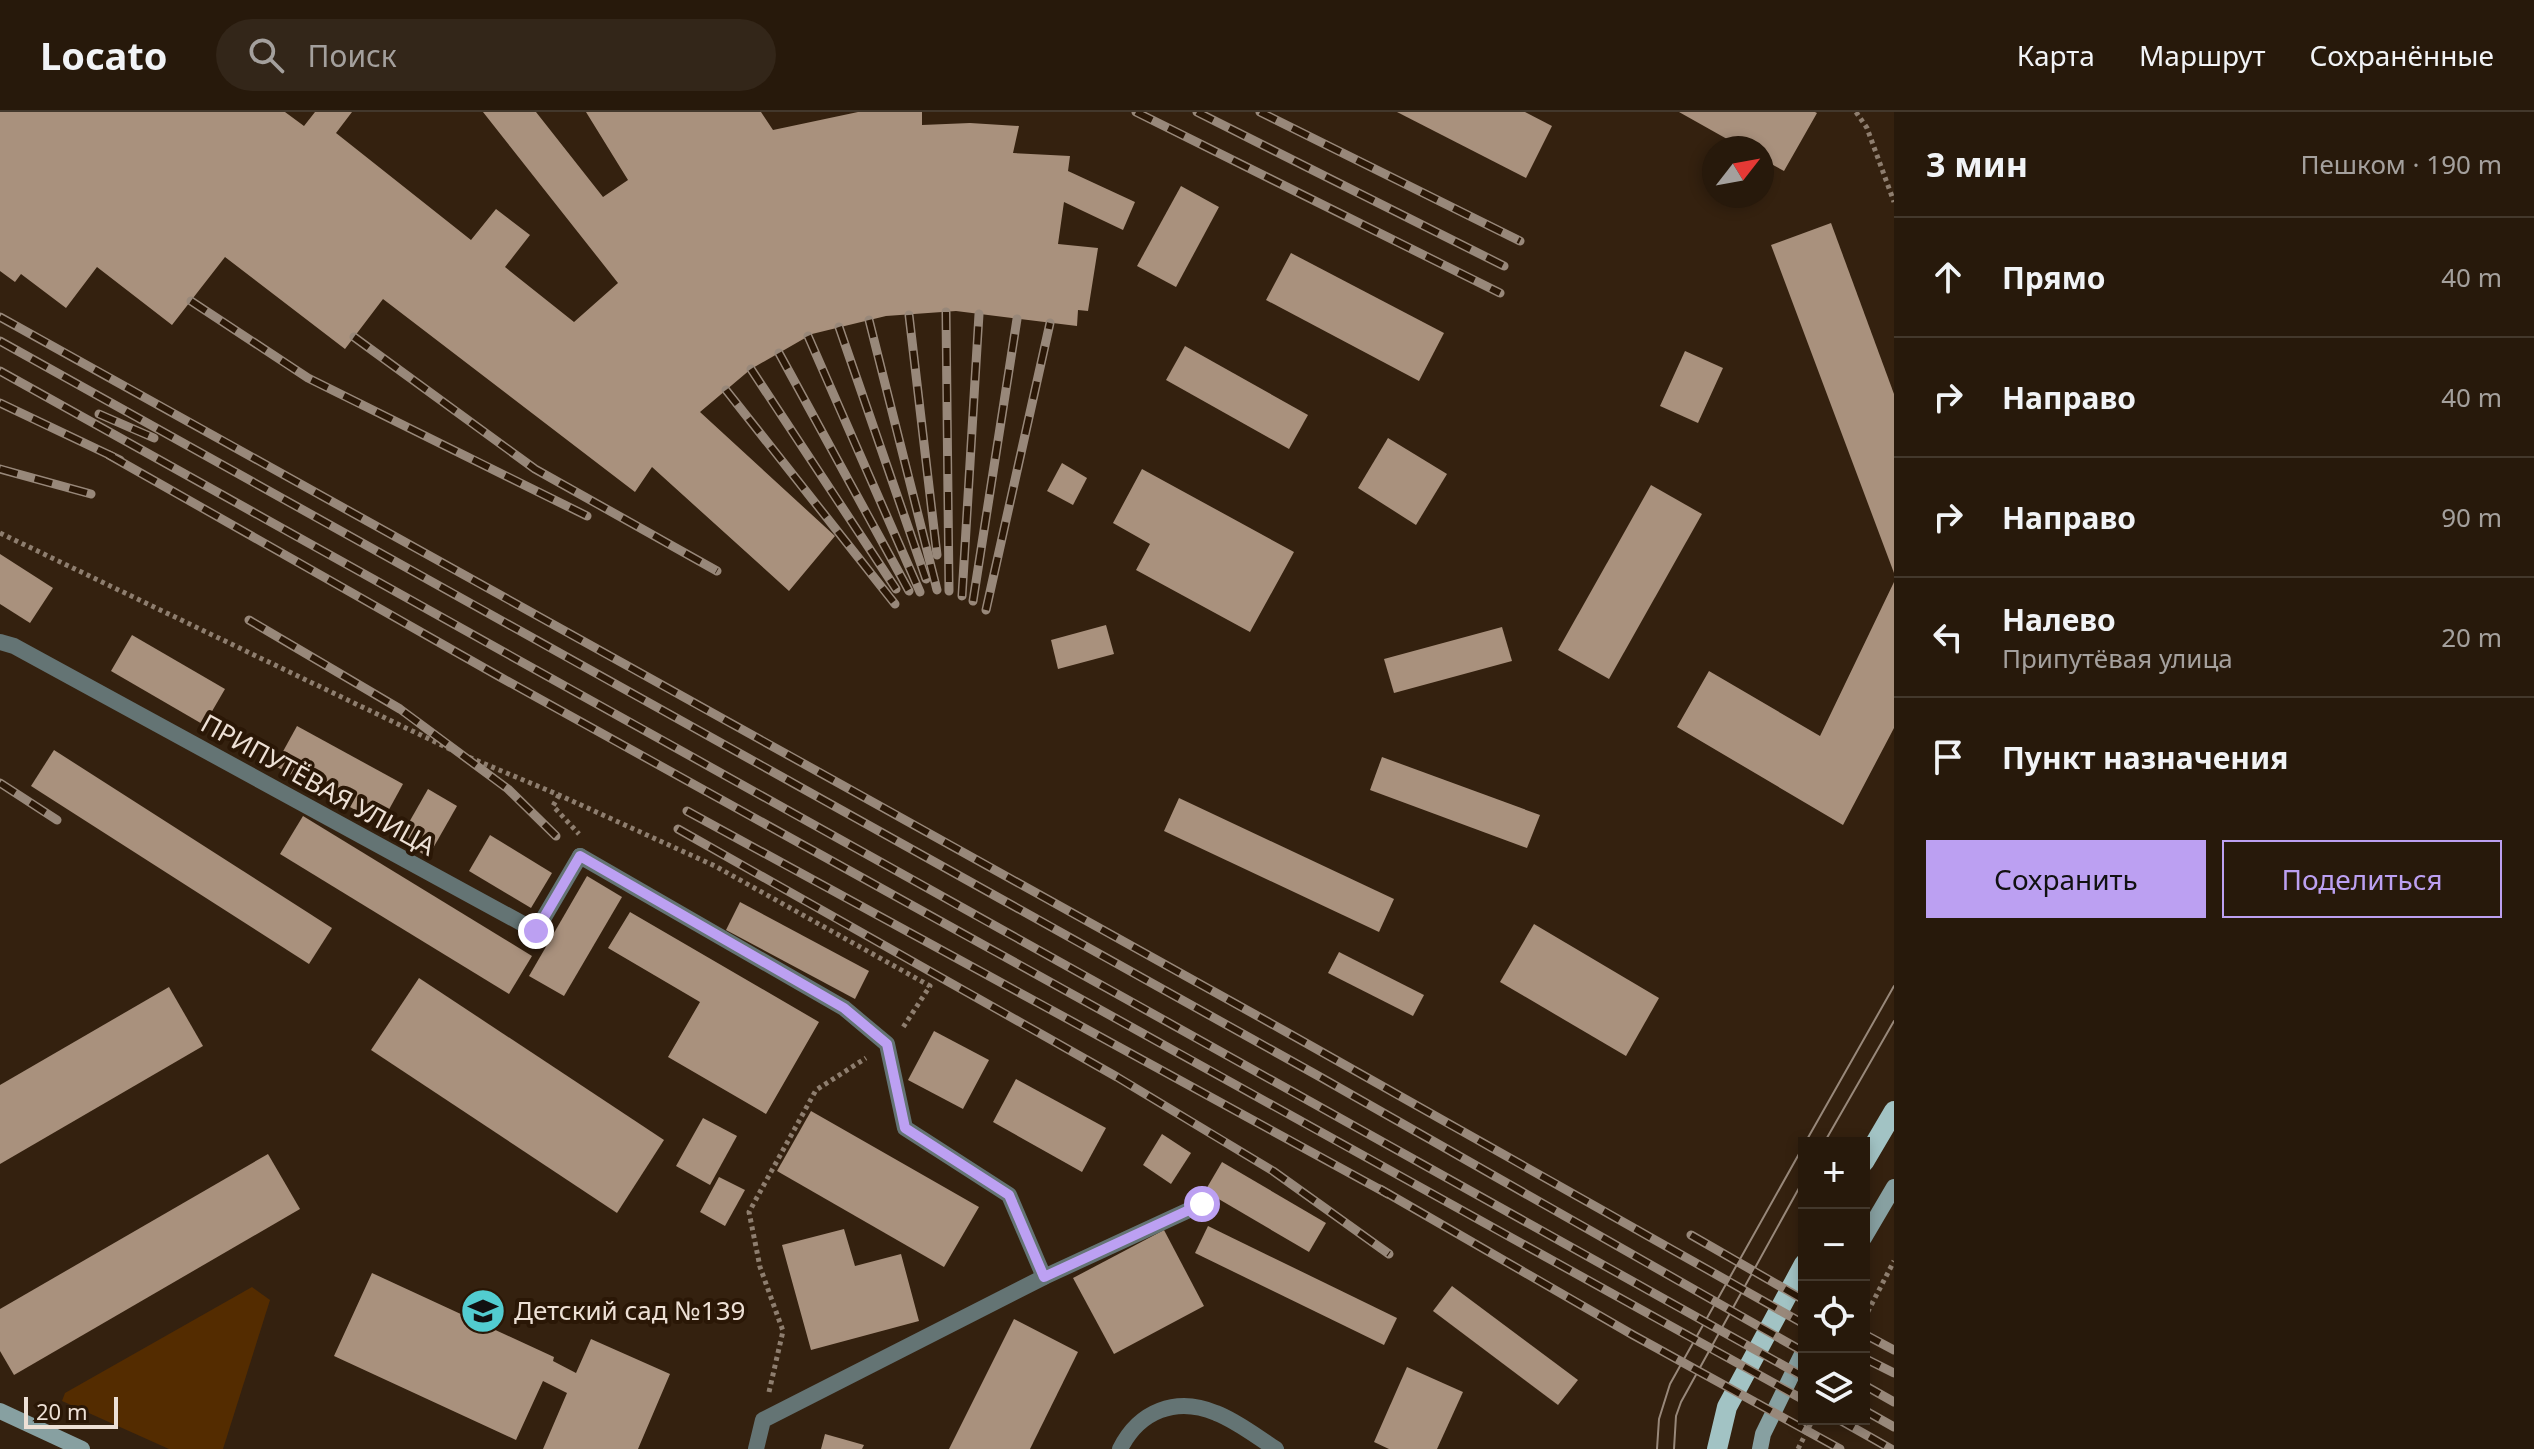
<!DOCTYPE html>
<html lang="ru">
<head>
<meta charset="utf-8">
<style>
	:root { --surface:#27190b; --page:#332619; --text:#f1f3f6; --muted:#a4a09d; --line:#43382c; --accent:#bca0f2 }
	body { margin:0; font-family:"Noto Sans",sans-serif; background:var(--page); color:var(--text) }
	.controls { position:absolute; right:24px; bottom:24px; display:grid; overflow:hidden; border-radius:0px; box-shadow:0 4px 12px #0003 }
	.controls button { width:72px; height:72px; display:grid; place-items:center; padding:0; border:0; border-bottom:2px solid var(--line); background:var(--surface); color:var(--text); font:40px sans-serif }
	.compass { position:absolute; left:1702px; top:24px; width:72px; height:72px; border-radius:50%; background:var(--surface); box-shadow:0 4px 12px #0003; rotate:59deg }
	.scale { position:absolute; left:24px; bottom:20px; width:94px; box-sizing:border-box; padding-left:8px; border:4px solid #ede0d5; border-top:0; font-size:22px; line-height:28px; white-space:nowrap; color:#ede0d5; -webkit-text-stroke:6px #2a1706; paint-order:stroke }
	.stop { position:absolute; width:24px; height:24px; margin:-18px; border:6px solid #bca0f2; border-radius:50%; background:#fff }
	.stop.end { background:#bca0f2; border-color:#fff; box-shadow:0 2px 8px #0008 }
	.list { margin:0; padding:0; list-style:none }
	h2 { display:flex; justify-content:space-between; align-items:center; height:104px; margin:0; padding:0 32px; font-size:34px }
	h2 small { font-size:26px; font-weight:400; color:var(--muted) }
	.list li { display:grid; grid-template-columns:52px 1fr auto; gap:24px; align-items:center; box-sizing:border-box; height:120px; padding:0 32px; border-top:2px solid var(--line) }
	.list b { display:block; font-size:30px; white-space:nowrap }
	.list p { margin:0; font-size:26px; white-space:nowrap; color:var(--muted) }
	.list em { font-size:26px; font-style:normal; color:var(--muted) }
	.actions { display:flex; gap:16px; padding:24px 32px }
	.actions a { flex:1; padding:18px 0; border:2px solid var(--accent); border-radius:0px; text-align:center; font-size:28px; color:var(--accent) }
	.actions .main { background:var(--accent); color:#111 }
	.icon { flex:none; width:44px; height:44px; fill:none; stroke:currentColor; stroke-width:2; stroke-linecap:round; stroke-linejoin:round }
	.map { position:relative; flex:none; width:1894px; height:1337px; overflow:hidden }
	header { display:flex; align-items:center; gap:48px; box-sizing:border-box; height:112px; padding:0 40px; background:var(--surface); border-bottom:2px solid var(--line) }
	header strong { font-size:38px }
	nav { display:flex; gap:44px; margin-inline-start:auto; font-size:28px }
	.search { width:560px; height:72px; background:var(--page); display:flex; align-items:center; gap:20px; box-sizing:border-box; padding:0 28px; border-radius:44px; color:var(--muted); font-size:30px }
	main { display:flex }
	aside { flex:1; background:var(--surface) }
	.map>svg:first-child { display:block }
	.green { fill:#542c00 }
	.building { fill:#a9917d }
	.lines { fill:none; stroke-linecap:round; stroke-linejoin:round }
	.path { stroke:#8e7e6f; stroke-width:5; stroke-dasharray:4 4; stroke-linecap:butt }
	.lane { stroke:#647474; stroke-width:16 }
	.street { stroke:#647474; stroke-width:16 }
	.secondary { stroke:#87a0a1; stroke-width:16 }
	.primary { stroke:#a2c3c4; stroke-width:20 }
	.tram { stroke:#98887a; stroke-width:2 }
	.rail-casing { stroke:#98887a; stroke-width:9 }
	.rail { stroke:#2a1706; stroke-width:6; stroke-dasharray:18; stroke-linecap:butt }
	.route { stroke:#bca0f2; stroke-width:10 }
	.labels { text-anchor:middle; stroke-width:8; stroke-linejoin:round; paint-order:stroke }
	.street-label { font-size:26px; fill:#ede0d5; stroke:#2a1706 }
	.poi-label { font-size:26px; fill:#ede0d5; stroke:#2a1706; text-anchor:start }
</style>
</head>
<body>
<header>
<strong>Locato</strong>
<div class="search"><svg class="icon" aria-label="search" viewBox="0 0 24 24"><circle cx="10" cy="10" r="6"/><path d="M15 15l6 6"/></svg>Поиск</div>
<nav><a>Карта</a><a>Маршрут</a><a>Сохранённые</a></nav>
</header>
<main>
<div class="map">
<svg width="1894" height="1337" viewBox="0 0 1894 1337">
	<rect width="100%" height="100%" fill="#34210f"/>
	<!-- green -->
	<polygon class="green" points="252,1175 270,1188 223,1337 169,1337 62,1289 65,1281"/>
	<!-- building -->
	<g class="building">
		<polygon points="0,0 285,0 304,14 315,0 352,0 336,21 471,128 496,97 530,123 505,155 574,210 618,171 483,0 536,0 603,85 628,68 586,0 761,0 773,18 858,0 922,0 922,13 970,11 1019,14 1013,41 1070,44 1068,59 1135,90 1123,118 1064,90 1058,132 1098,136 1088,199 1078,198 1077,214 956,199 886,204 853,212 812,222 779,241 751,257 700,300 835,424 789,479 652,355 635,380 383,187 345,237 225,145 172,213 97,155 66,196 21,162 15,170 0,159"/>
		<polygon points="1397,0 1525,0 1552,14 1526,66"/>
		<polygon points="1679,0 1815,0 1817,1 1784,59 1762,47 1762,36 1743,36"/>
		<polygon points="1181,74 1219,95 1176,175 1137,154"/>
		<polygon points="1831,111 1894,282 1894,461 1771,133"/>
		<polygon points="1291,141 1444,221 1419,269 1266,188"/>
		<polygon points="1185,234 1308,303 1289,337 1166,268"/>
		<polygon points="1685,239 1723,256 1698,311 1660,294"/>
		<polygon points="1388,326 1447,362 1416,413 1358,376"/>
		<polygon points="1062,351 1087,366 1073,393 1047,379"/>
		<polygon points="1142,357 1294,440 1250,520 1136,458 1150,432 1113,411"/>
		<polygon points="1651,373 1702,402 1609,567 1558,538"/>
		<polygon points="0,442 53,476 30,511 0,492"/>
		<polygon points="1894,470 1894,616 1843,713 1677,615 1709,559 1820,624"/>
		<polygon points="1106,513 1114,542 1058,557 1051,528"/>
		<polygon points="1502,515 1512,549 1394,581 1384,547"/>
		<polygon points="132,523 225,577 204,613 111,559"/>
		<polygon points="297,614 403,672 381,712 275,654"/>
		<polygon points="54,638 332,816 309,852 31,674"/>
		<polygon points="1382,645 1540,703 1527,736 1370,678"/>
		<polygon points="428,677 457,694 428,745 399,728"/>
		<polygon points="1179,686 1394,787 1379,820 1164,719"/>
		<polygon points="303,704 532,844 509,882 280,742"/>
		<polygon points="490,723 552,761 531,796 469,759"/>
		<polygon points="587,764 622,785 564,884 529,864"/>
		<polygon points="740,790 869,859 855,887 726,818"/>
		<polygon points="630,800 819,910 766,1002 668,945 700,890 608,836"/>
		<polygon points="1534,812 1659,886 1626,944 1500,870"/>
		<polygon points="1339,840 1424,883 1413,904 1328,861"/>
		<polygon points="419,866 664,1028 617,1101 371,938"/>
		<polygon points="169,875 203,934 0,1052 0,973"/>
		<polygon points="934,919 989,948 963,997 908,968"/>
		<polygon points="1016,967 1106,1016 1082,1060 993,1010"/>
		<polygon points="811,999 979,1095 944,1155 777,1059"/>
		<polygon points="703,1006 737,1024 710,1073 676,1054"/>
		<polygon points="1162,1022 1191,1041 1171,1072 1143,1053"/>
		<polygon points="268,1042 300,1097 14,1263 0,1239 0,1197"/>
		<polygon points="1222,1050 1326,1111 1309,1140 1205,1079"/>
		<polygon points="719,1065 745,1078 725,1114 700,1100"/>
		<polygon points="1208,1114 1397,1206 1384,1233 1195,1141"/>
		<polygon points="844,1117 855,1154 901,1142 919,1209 811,1238 782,1133"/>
		<polygon points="1164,1118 1204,1194 1114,1242 1073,1166"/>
		<polygon points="372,1161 554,1245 553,1249 576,1261 591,1227 670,1262 638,1337 543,1337 567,1281 543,1269 516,1328 334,1244"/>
		<polygon points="1452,1174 1578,1268 1558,1293 1433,1199"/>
		<polygon points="1014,1207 1078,1240 1030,1337 949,1337"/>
		<polygon points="1407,1255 1463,1280 1437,1337 1389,1337 1374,1330"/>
		<polygon points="825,1322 864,1333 862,1337 821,1337"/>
	</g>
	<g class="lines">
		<!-- path -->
		<g class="path">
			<polyline points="1856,0 1867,16 1894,90"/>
			<polyline points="0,421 454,639 559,683 715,754 930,874 902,917"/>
			<polyline points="559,683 553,694 579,722"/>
			<polyline points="1864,1207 1894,1149"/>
			<polyline points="769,1280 783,1219 760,1155 749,1100 816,978 866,946"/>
			<polyline points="1798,1337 1813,1307"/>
		</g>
		<!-- lane -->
		<g class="lane">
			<polyline points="0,530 14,534 536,819 580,744"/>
			<path d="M 1120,1337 C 1139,1299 1176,1284 1216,1301 C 1237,1309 1257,1325 1276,1337"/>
		</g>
		<!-- street -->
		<g class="street">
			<polyline points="580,744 844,896 887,932 905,1016 1009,1083 1044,1165"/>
			<polyline points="756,1337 763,1308 1044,1165 1202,1092"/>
		</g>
		<!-- secondary -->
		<g class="secondary">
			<polyline points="1864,1126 1894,1075"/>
			<polyline points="0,1299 82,1337"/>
			<polyline points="1760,1337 1763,1322 1804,1238"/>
		</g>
		<!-- primary -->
		<g class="primary">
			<polyline points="1864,1050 1894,999"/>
			<polyline points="1717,1337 1727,1295 1804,1152"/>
		</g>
		<!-- tram -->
		<g class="tram">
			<polyline points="1805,1031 1894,874"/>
			<polyline points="1824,1031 1894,909"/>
			<polyline points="1657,1337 1659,1307 1670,1272 1804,1033"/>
			<polyline points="1674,1337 1676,1304 1681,1290 1804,1067"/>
		</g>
		<!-- rail casing -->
		<g class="rail-casing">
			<g id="rail">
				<polyline points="1136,0 1500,181"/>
				<polyline points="1197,0 1504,154"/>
				<polyline points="1260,0 1520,129"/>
				<polyline points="191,189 308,266 587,404"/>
				<polyline points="946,200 949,479"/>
				<polyline points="909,203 937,443"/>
				<polyline points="0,205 1281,917 1804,1212"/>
				<polyline points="869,208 937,478"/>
				<polyline points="839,215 926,467"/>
				<polyline points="808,224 920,480"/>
				<polyline points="354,225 535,357 717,459"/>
				<polyline points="0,229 1322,966 1804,1240"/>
				<polyline points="779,241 909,479"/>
				<polyline points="751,257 896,477"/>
				<polyline points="0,259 1804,1265"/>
				<polyline points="726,278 895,492"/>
				<polyline points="0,291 120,348"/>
				<polyline points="99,302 154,326"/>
				<polyline points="109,343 500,565 1804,1288"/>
				<polyline points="0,357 91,382"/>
				<polyline points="962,484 979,202"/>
				<polyline points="973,489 1017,207"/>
				<polyline points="986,498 1050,211"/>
				<polyline points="249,508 400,597 508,677 556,724"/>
				<polyline points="0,671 57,708"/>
				<polyline points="687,699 1388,1082"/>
				<polyline points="678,717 1117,965 1273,1059 1389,1142"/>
				<polyline points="1380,1077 1633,1223 1840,1337"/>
				<polyline points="1691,1123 1804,1188"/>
				<polyline points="1864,1222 1894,1238"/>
				<polyline points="1864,1246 1894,1261"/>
				<polyline points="1864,1273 1894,1290"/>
				<polyline points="1864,1298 1894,1315"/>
				<polyline points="1838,1307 1891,1337"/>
			</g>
		</g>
		<!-- rail -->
		<use href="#rail" class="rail"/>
	</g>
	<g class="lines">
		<!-- route -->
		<polyline class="route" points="536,819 580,744 844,896 887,932 905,1016 1009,1083 1044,1165 1202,1092"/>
	</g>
	<!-- icons -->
	<defs>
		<g id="school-disc" transform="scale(2.3)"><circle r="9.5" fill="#52ccd0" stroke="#2a1706"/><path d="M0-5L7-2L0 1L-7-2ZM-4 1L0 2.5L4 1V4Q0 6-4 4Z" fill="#111"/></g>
	</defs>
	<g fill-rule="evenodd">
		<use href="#school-disc" x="483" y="1199"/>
	</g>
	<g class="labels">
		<!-- street labels -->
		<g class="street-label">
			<text transform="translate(318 673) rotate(29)" y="9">ПРИПУТЁВАЯ УЛИЦА</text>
		</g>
		<!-- poi labels -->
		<g class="poi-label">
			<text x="514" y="1208">Детский сад №139</text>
		</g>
	</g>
</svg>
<div class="controls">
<button>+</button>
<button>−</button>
<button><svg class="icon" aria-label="locate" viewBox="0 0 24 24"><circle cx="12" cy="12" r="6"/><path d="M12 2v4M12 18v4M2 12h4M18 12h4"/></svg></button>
<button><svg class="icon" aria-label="layers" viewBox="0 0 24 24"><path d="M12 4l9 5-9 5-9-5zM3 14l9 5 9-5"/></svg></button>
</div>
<svg class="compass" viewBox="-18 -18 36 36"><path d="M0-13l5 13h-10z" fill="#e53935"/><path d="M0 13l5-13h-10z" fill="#a4a09d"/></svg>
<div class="scale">20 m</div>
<div class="stop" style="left:1202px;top:1092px"></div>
<div class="stop end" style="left:536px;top:819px"></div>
</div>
<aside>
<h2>3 мин<small>Пешком · 190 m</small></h2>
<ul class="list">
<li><svg class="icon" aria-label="ahead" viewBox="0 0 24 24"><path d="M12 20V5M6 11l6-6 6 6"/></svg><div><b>Прямо</b></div><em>40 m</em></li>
<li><svg class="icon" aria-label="right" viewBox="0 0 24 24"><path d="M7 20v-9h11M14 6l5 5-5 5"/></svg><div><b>Направо</b></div><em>40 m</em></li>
<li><svg class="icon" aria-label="right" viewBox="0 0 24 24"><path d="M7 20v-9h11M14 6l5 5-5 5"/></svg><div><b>Направо</b></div><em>90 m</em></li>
<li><svg class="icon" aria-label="left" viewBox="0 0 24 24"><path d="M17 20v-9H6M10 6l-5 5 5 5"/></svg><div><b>Налево</b><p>Припутёвая улица</p></div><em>20 m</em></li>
<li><svg class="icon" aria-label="arrive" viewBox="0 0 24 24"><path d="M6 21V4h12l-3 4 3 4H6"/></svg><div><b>Пункт назначения</b></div></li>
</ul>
<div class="actions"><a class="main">Сохранить</a><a>Поделиться</a></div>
</aside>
</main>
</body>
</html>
